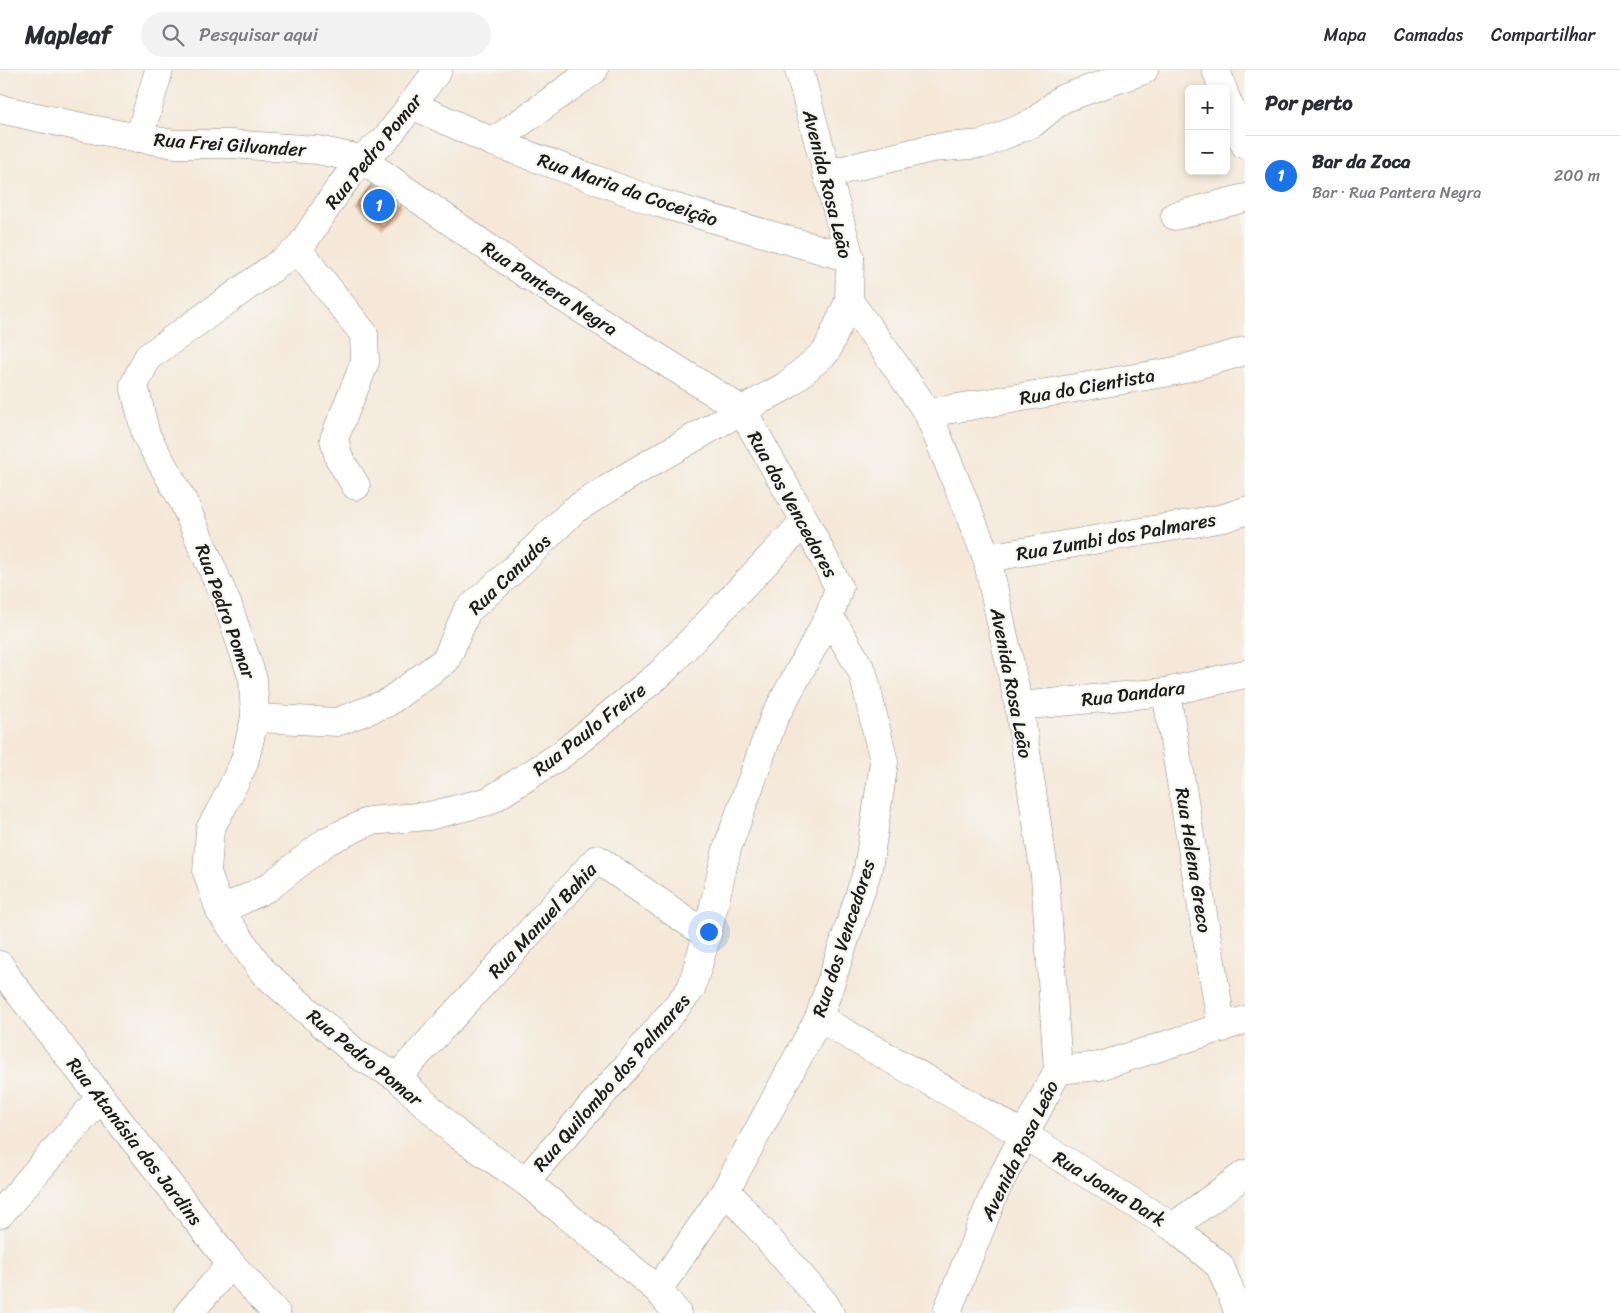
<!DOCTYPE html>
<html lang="pt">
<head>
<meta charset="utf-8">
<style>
	:root { --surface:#fff; --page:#f2f2f3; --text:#2b2b33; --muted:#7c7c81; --line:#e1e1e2; --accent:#1a73e8 }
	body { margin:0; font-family:Sriracha,sans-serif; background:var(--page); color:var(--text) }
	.controls { position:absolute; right:15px; top:15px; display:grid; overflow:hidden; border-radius:8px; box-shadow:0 2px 8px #0003 }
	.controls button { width:45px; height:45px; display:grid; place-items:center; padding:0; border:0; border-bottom:1px solid var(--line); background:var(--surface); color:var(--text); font:25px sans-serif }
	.you { position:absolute; left:708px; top:861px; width:18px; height:18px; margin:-12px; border:4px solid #fff; border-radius:50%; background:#1a73e8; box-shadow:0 0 0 8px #1a73e833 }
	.badge { display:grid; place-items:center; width:32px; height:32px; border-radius:50%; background:var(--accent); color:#fff; font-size:16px; font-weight:700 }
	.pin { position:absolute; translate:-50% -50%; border:2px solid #fff; box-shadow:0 1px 5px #0006 }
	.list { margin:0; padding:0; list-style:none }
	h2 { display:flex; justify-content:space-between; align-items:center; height:65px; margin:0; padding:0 20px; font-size:21px }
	h2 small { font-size:16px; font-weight:400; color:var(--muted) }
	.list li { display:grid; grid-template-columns:32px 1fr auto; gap:15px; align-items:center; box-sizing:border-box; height:80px; padding:0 20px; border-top:1px solid var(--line) }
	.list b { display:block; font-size:19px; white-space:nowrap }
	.list p { margin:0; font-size:16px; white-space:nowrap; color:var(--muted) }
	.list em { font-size:16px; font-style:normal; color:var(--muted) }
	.icon { flex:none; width:28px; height:28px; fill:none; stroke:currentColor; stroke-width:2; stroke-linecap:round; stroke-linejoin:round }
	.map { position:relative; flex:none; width:1245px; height:1243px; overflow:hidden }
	header { display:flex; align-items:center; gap:30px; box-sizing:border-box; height:70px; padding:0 25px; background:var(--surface); border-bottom:1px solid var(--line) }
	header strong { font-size:24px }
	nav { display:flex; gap:28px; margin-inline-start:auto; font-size:18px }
	.search { width:350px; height:45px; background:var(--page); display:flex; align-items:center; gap:12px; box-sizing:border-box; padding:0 18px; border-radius:28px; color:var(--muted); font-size:19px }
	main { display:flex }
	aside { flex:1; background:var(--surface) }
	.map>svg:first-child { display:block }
	.building { fill:#ddb392 }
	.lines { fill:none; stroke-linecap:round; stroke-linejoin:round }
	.minor-casing { stroke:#88827a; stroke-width:29 }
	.minor { stroke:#fff; stroke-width:28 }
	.labels { text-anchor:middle; stroke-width:4.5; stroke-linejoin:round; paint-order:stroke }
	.street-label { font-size:19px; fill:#1c1c1c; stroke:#f6f6f2 }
</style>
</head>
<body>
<header>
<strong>Mapleaf</strong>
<div class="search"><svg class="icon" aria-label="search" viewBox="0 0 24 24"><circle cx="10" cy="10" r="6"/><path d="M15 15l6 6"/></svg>Pesquisar aqui</div>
<nav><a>Mapa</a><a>Camadas</a><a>Compartilhar</a></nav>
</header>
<main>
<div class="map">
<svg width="1245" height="1243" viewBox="0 0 1245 1243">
	<rect width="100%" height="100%" fill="#f6f6f2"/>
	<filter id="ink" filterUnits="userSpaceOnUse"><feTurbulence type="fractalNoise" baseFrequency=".02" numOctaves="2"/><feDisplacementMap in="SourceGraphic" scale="10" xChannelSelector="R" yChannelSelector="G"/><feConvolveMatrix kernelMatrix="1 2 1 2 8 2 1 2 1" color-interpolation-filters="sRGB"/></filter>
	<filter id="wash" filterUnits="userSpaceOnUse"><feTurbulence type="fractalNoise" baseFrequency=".0096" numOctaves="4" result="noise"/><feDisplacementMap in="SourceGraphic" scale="20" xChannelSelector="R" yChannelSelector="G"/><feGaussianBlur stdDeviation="1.12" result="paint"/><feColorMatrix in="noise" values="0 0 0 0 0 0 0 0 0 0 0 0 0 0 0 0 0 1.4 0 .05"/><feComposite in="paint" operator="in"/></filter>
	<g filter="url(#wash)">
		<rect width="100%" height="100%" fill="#f5e8d8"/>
		<g id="blocks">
			<!-- building -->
			<polygon class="building" points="374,112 402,135 383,158 356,134"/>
		</g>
	</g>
	<g filter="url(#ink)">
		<use href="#blocks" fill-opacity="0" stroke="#88827a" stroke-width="1"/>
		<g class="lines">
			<!-- minor casing -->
			<g class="minor-casing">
				<g id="minor">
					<polyline points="159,0 139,68 175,74 231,74 317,80 361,89 530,207 742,340 633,403 574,440 511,502 467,541 446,590 387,633 337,652 255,648"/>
					<polyline points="438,0 385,70 361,89 338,120 298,180 148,287 134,315 146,365 184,433 228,536 253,609 255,648 244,693 225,732 210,759 207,802 220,841 263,902 358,985 397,1007 458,1065 525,1111 658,1220 677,1243"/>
					<polyline points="799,0 850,188 849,231 882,276 928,343 987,488 1019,636 1045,806 1058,1000 997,1117 948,1239 949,1243"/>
					<polyline points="1216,0 1223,19"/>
					<polyline points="1226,28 1245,75"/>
					<polyline points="412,35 493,72 659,133 850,188"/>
					<polyline points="0,39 86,58 139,68"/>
					<polyline points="493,72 594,0"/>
					<polyline points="827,104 932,78 983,74 1033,53 1062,29 1144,0"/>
					<polyline points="1175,146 1245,128"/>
					<polyline points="298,180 364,264 365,292 334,369 339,388 356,416"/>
					<polyline points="928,343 1176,301 1245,281"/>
					<polyline points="987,488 1224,448 1245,441"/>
					<polyline points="1166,622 1222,958"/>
					<polyline points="1019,636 1166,622 1245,604"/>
					<polyline points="220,841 269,817 327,771 370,751 429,746 489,731 561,685 662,602 805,451"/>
					<polyline points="0,895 9,910 231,1194 276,1243"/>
					<polyline points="819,948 1024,1065 1173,1157 1220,1196 1239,1243"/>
					<polyline points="1058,1000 1100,996 1245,950"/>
					<polyline points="397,1007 597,789 707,865"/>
					<polyline points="525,1111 629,994 691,919 707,865 727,779 774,648 829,547"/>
					<polyline points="726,1120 824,1233 830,1243"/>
					<polyline points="0,1144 101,1027"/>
					<polyline points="1173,1157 1245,1104"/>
					<polyline points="658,1220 726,1120 819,948 868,799 884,692 863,603 838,560 829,547 839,518 805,451 742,340 786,316 826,282 849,231"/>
					<polyline points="189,1243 231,1194"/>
				</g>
			</g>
			<!-- minor -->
			<use href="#minor" class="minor"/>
		</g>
	</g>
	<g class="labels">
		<!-- street labels -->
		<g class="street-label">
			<text transform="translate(230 74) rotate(4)" y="7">Rua Frei Gilvander</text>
			<text transform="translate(373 81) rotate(-51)" y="7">Rua Pedro Pomar</text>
			<text transform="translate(828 114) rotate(76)" y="7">Avenida Rosa Leão</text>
			<text transform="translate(628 119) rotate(19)" y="7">Rua Maria da Coceição</text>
			<text transform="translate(550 218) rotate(33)" y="7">Rua Pantera Negra</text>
			<text transform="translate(1087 316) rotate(-10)" y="7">Rua do Cientista</text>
			<text transform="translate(793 434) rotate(61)" y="7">Rua dos Vencedores</text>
			<text transform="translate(1116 466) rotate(-10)" y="7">Rua Zumbi dos Palmares</text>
			<text transform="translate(509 504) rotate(-44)" y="7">Rua Canudos</text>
			<text transform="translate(226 541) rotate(70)" y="7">Rua Pedro Pomar</text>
			<text transform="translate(1012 613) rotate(79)" y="7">Avenida Rosa Leão</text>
			<text transform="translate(1133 623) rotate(-7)" y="7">Rua Dandara</text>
			<text transform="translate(589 659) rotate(-38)" y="7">Rua Paulo Freire</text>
			<text transform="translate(1194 790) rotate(81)" y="7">Rua Helena Greco</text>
			<text transform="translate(542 850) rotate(-47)" y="7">Rua Manuel Bahia</text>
			<text transform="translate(843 868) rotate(-72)" y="7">Rua dos Vencedores</text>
			<text transform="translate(365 987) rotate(39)" y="7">Rua Pedro Pomar</text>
			<text transform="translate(611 1012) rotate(-49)" y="7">Rua Quilombo dos Palmares</text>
			<text transform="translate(135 1071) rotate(52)" y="7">Rua Atanásia dos Jardins</text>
			<text transform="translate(1019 1080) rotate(-64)" y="7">Avenida Rosa Leão</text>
			<text transform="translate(1110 1118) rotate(31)" y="7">Rua Joana Dark</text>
		</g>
	</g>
</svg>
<div class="controls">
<button>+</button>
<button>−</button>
</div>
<div class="you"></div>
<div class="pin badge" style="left:379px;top:135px">1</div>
</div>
<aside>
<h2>Por perto<small></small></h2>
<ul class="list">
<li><span class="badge">1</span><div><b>Bar da Zoca</b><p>Bar · Rua Pantera Negra</p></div><em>200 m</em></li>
</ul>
</aside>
</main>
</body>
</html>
